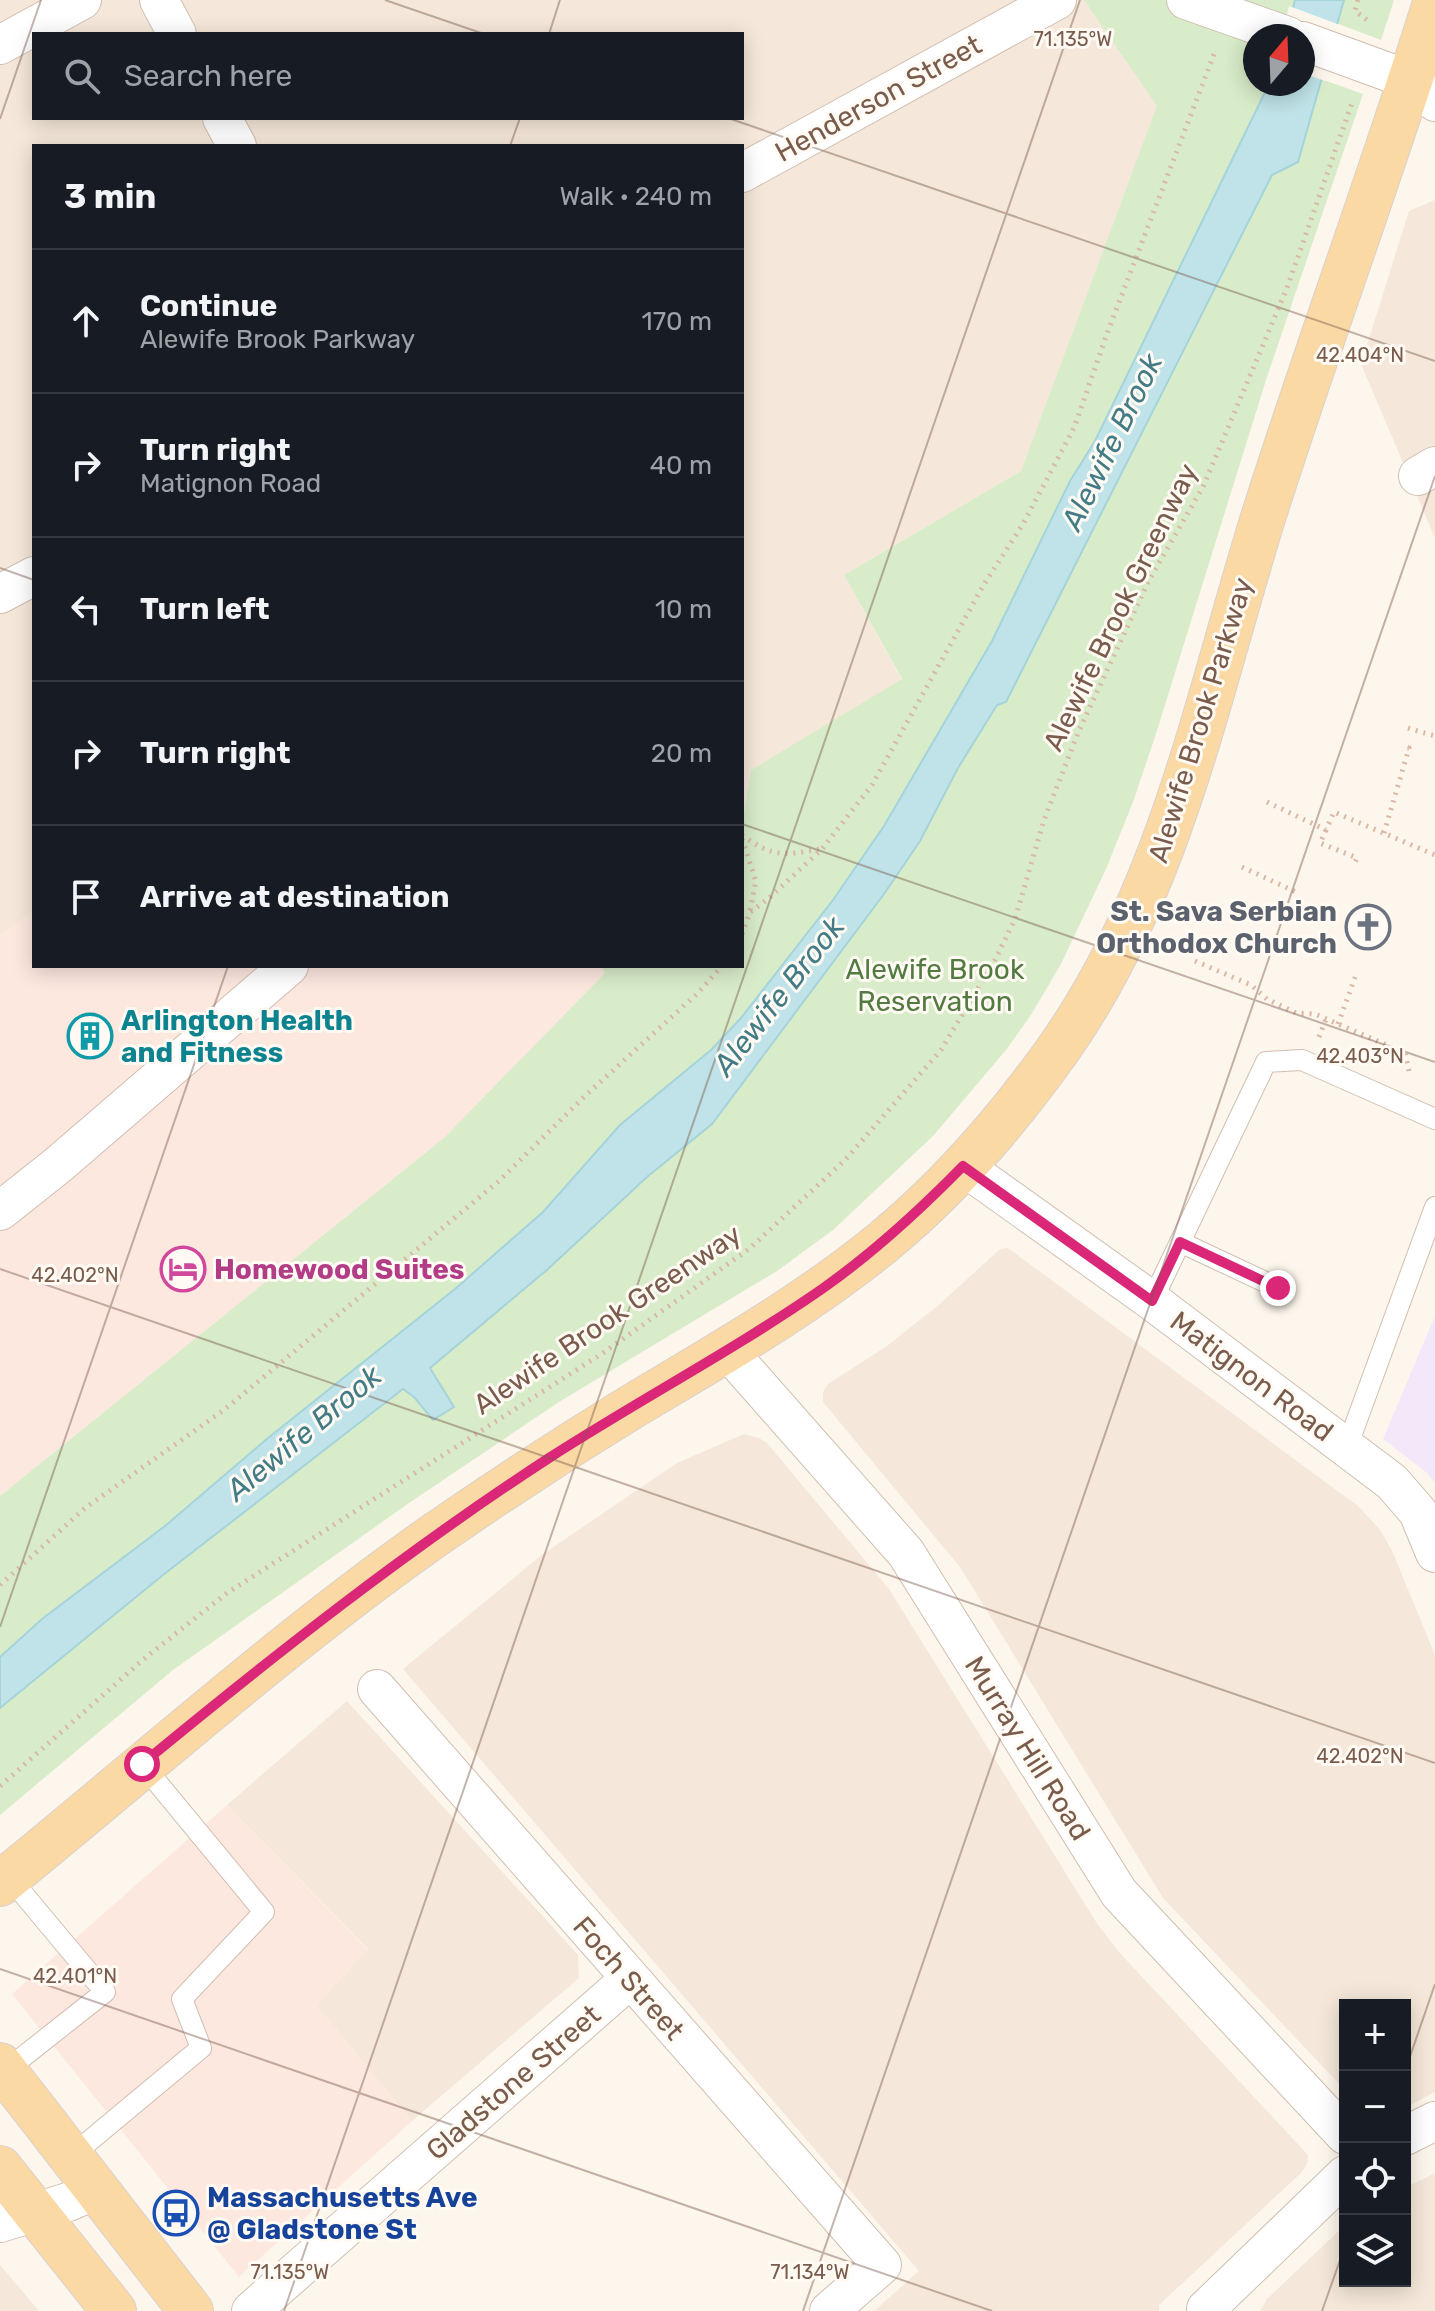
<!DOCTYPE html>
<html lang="en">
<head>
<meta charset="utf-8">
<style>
	:root { --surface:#171b24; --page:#242831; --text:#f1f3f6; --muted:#9ea1a6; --line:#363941 }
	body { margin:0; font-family:Rubik,sans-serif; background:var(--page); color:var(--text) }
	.controls { position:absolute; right:24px; bottom:24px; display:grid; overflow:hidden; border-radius:0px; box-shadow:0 4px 20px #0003 }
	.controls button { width:72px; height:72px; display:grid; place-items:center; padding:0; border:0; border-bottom:2px solid var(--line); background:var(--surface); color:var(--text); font:40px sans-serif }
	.compass { position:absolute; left:1243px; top:24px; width:72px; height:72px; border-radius:50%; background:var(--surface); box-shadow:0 4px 20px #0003; rotate:19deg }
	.stop { position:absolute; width:24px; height:24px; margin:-18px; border:6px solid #db2777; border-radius:50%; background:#fff }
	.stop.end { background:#db2777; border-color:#fff; box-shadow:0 2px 8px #0008 }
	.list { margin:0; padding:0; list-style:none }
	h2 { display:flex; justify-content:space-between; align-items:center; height:104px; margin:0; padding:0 32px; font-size:34px }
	h2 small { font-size:26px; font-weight:400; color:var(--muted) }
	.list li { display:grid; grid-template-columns:52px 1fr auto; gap:24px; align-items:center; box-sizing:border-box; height:144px; padding:0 32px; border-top:2px solid var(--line) }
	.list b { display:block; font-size:30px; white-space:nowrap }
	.list p { margin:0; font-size:26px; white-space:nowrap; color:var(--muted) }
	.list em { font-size:26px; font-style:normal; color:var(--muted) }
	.icon { flex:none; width:44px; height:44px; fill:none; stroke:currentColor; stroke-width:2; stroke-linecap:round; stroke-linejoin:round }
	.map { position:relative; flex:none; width:1435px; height:2311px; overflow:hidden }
	.search { position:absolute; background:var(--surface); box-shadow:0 4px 20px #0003; left:32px; top:32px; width:712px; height:88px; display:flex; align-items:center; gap:20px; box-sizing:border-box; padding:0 28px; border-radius:0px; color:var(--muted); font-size:30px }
	.panel { position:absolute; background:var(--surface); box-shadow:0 4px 20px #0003; left:32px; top:144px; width:712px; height:824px; border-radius:0px }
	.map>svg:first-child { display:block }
	.residential { fill:#f5e8da; fill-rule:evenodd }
	.commercial { fill:#fde8e0 }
	.education { fill:#f3e8fa }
	.green { fill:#d8ecc9 }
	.water { fill:#bfe3e8; stroke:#a5d3da; stroke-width:2 }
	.pier { fill:#fdf6ec }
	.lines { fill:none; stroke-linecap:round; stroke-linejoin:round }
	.lane-casing { stroke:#d1beb0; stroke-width:22 }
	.street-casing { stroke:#d1beb0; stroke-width:40 }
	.primary-casing { stroke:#dad1cd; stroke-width:46 }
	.path { stroke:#d9b8a5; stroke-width:5; stroke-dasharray:2 6; stroke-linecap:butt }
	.lane { stroke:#fff; stroke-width:20 }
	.street { stroke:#fff; stroke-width:38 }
	.primary { stroke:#fbd9a5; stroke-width:44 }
	.route { stroke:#db2777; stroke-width:10 }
	.ticks { fill:none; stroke:#7a5c4d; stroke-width:2; stroke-opacity:0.45 }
	.labels { text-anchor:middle; stroke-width:6; stroke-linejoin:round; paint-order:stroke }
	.street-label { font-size:28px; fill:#7a5c4d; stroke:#fffaf3 }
	.worship-label { font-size:28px; font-weight:bold; fill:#5b616d; stroke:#fffaf3; text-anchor:end }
	.park-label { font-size:28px; fill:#537a41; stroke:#fffaf3 }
	.culture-label { font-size:28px; font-weight:bold; fill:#0d838f; stroke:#fffaf3; text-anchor:start }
	.hotel-label { font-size:28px; font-weight:bold; fill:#b23c85; stroke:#fffaf3; text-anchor:start }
	.transit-label { font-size:28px; font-weight:bold; fill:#164399; stroke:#fffaf3; text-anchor:start }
	.water-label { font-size:30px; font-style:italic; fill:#437c86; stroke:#fffaf3 }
	.ticks-label { font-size:20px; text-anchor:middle; fill:#7a5c4d; stroke:#fffaf3; stroke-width:6; stroke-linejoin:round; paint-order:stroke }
</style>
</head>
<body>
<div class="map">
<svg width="1435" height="2311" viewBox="0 0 1435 2311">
	<rect width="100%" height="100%" fill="#fdf6ec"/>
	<!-- residential -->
	<g class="residential">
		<path d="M 0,0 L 1084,0 L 1158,105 L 1021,471 L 844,575 L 902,680 L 751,770 L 742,825 L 742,146 L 34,146 L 34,911 L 0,936 ZM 34,34 L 742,34 L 742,118 L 34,118 Z"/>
		<polygon points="1435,200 1435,538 1361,364 1409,211"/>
		<polygon points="1008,1248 1358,1506 1381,1531 1393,1553 1435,1655 1435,2092 1405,2108 1405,2005 1345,2005 1345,2090 1163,1898 960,1567 823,1402 823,1392 828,1384 887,1346 941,1303 1000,1249"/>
		<polygon points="744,1434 759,1438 767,1443 889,1589 1098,1925 1119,1952 1308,2155 1308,2162 1301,2173 1159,2305 1159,2311 874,2311 919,2271 403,1669 543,1554 677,1463"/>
		<polygon points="347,1701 578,1955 579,1978 412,2121 316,2005 368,1949 227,1805"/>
		<polygon points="1435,2173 1435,2311 1260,2311 1267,2299 1345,2225 1345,2281 1405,2281 1405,2188"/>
		<polygon points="0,2265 39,2311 0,2311"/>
	</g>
	<!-- commercial -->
	<g class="commercial">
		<polygon points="34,911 34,966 601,966 606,973 445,1137 0,1496 0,936"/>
		<polygon points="227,1805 368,1950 316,2005 412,2121 239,2277 12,1994"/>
	</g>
	<!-- education -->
	<polygon class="education" points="1435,1316 1435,1483 1426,1472 1383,1439"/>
	<!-- green -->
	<g class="green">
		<polygon points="1084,0 1295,0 1286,36 1255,36 1255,84 1269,84 1095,441 1070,481 992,641 884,826 833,900 741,1018 711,1050 620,1125 543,1212 455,1289 268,1438 165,1526 42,1619 0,1657 0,1496 445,1137 605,973 601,966 742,966 742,825 751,770 902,679 844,575 1021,471 1157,106"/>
		<polygon points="1344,0 1394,0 1381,40 1336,23"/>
		<polygon points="1321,79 1363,94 1266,380 1155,737 1133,802 1106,869 1061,964 1031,1015 1006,1050 933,1136 833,1230 777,1271 559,1402 409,1503 173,1670 0,1815 0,1708 163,1575 404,1389 414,1396 433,1420 453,1406 430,1368 548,1269 647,1177 712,1124 884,894 920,841 958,768 997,705 1006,701 1272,175 1298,162"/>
	</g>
	<!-- water -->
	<polygon class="water" points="1295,0 1344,0 1298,162 1272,175 1006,702 997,705 958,768 920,841 884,894 712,1124 647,1177 548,1269 430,1368 454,1407 433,1420 414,1397 403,1389 163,1575 0,1708 0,1657 42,1619 165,1526 268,1438 455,1289 543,1212 620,1125 711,1050 741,1018 833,900 884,826 992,641 1070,481 1095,441 1269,84 1303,84 1303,36 1286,36"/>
	<!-- pier -->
	<polygon class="pier" points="1289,6 1340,25 1325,81 1303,73 1303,36 1282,36"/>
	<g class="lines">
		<!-- lane casing -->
		<g class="lane-casing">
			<g id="lane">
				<polyline points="1180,1242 1278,1288"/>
				<polyline points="1152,1301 1266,1062 1302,1060 1435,1119"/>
				<polyline points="1347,1447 1435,1207"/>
				<polyline points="5,2071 105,1992 9,1877"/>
				<polyline points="70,2157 201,2048 182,1999 264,1912 142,1764"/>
			</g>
		</g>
		<!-- street casing -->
		<g class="street-casing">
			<g id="street">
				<polyline points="159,0 177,34"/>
				<polyline points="1186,0 1288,36"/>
				<polyline points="1303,41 1410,80 1435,102"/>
				<polyline points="0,45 82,0"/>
				<polyline points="222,118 237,146"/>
				<polyline points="742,173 1057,0"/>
				<polyline points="1418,476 1435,466"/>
				<polyline points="0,594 34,576"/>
				<polyline points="963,1166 1152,1301 1392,1482 1418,1512 1435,1553"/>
				<polyline points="0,1211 58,1165 289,966"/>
				<polyline points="726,1349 906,1553 1119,1893 1345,2135"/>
				<polyline points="377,1689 882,2265 829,2311"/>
				<polyline points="1405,2136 1435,2121"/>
				<polyline points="0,2223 68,2202 96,2190"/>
				<polyline points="251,2311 630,1979"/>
				<polyline points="1207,2311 1206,2309 1345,2175"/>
			</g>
		</g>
		<!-- primary casing -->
		<g class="primary-casing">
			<g id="primary">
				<path d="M 0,1884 C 144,1767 283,1642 435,1535 C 500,1490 566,1447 633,1406 C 718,1355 805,1306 882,1243 C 949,1188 1007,1121 1057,1051 C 1169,894 1206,702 1262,521 C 1317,347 1381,176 1435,3"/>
				<polyline points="0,2065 191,2311"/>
				<polyline points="0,2168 114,2311"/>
			</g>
		</g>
		<!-- path -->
		<g class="path">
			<polyline points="1358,0 1355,11 1367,20"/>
			<polyline points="1408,728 1435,736"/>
			<polyline points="1267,802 1326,830 1334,812 1435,855"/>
			<polyline points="1326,830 1320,843 1357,858 1353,866"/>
			<polyline points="1384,833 1409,748 1403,747"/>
			<path d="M 742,835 C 772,857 784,856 819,849"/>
			<polyline points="742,839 756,881 750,911"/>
			<polyline points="1242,867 1296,892"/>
			<polyline points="742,934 750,912 768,899 822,849 872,785 983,586 1023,524 1074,428 1108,331 1216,49"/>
			<polyline points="1195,961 1251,985 1267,999 1296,1013 1315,1014 1405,1053 1409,1071"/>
			<polyline points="1338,1024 1357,972"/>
			<polyline points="1319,1037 1326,1019"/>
			<polyline points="0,1585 85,1508 224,1410 499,1181 586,1095 698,993 722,966"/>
			<polyline points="0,1786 145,1658 227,1593 603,1353 749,1249 846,1159 941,1050 995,960 1015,919 1044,820 1078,733 1149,580 1203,487 1287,288 1353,100"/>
		</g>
		<!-- lane -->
		<use href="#lane" class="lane"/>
		<!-- street -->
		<use href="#street" class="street"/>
		<!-- primary -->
		<use href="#primary" class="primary"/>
	</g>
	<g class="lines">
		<!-- route -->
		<path class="route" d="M 142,1764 C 273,1656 406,1551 549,1458 C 639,1400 734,1350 822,1289 C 873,1253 919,1211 963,1166 L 1152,1301 L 1180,1242 L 1278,1288"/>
	</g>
	<!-- ticks -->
	<path class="ticks" d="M 385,0 L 484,34M 549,34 L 560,0M 728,118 L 1435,361M 0,119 L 41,0M 510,146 L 520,118M 0,568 L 34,580M 742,824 L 1435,1062M 0,1269 L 1435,1763M 0,1627 L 228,966M 0,1969 L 992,2311M 1405,2071 L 1435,1984M 284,2311 L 1080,0M 803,2311 L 1435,476M 1322,2311 L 1345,2246"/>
	<!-- icons -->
	<defs>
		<g id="church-ring" transform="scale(2.3)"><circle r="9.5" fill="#fffaf3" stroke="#6b7280" stroke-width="1.5"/><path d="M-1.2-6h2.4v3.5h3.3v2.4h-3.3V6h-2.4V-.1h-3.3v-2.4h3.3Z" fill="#6b7280"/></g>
		<g id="building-ring" transform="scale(2.3)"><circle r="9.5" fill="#fffaf3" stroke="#0f9aa8" stroke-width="1.5"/><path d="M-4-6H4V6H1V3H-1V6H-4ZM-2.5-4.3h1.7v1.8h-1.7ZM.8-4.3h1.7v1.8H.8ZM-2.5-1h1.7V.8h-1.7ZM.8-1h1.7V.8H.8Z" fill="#0f9aa8"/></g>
		<g id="hotel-ring" transform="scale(2.3)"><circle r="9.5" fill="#fffaf3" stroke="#d1479c" stroke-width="1.5"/><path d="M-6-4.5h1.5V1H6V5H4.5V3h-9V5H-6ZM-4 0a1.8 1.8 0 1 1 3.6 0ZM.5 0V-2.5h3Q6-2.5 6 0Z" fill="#d1479c"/></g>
		<g id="bus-ring" transform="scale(2.3)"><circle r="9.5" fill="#fffaf3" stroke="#1a4fb4" stroke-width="1.5"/><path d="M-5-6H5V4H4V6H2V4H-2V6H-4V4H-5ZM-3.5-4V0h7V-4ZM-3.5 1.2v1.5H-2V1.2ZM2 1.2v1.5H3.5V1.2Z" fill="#1a4fb4"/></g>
	</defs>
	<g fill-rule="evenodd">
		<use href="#church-ring" x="1368" y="927"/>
		<use href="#building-ring" x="90" y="1036"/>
		<use href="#hotel-ring" x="183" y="1269"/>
		<use href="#bus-ring" x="176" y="2213"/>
	</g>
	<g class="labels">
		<!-- street labels -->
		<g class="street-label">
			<text transform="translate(878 98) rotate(-29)" y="10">Henderson Street</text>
			<text transform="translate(1120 607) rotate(-64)" y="10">Alewife Brook Greenway</text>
			<text transform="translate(1200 720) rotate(-73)" y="10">Alewife Brook Parkway</text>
			<text transform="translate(607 1319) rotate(-34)" y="10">Alewife Brook Greenway</text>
			<text transform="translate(1252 1376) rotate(37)" y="10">Matignon Road</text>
			<text transform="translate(1028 1748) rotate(58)" y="10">Murray Hill Road</text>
			<text transform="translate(629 1978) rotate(49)" y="10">Foch Street</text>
			<text transform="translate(513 2082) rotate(-41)" y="10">Gladstone Street</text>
		</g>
		<!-- worship labels -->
		<g class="worship-label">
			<text x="1337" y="921">St. Sava Serbian<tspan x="1337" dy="32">Orthodox Church</tspan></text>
		</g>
		<!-- park labels -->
		<g class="park-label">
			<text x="935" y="979">Alewife Brook<tspan x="935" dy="32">Reservation</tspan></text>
		</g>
		<!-- culture labels -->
		<g class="culture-label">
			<text x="121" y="1030">Arlington Health<tspan x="121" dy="32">and Fitness</tspan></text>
		</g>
		<!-- hotel labels -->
		<g class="hotel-label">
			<text x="214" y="1279">Homewood Suites</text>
		</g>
		<!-- transit labels -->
		<g class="transit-label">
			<text x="207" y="2207">Massachusetts Ave<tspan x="207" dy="32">@ Gladstone St</tspan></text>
		</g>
		<!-- water labels -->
		<g class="water-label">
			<text transform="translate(1112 442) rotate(-64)" y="10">Alewife Brook</text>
			<text transform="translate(779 996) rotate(-52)" y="10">Alewife Brook</text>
			<text transform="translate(304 1433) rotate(-40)" y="10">Alewife Brook</text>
		</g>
	</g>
	<g class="ticks-label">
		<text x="1073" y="46">71.135°W</text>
		<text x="1360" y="362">42.404°N</text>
		<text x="1360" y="1063">42.403°N</text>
		<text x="75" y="1282">42.402°N</text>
		<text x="1360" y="1763">42.402°N</text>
		<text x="75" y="1983">42.401°N</text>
		<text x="290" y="2279">71.135°W</text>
		<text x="810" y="2279">71.134°W</text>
	</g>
</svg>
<div class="controls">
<button>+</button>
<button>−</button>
<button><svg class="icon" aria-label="locate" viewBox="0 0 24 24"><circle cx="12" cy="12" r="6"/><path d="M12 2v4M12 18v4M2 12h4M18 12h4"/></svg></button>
<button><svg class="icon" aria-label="layers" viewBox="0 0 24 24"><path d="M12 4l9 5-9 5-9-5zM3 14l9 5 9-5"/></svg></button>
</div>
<svg class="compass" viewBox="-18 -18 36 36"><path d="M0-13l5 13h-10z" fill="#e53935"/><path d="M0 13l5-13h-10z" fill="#9ea1a6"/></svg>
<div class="stop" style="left:142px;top:1764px"></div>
<div class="stop end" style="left:1278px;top:1288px"></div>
<div class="search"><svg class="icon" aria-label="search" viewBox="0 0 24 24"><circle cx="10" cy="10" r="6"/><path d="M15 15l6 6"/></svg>Search here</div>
<section class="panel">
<h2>3 min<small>Walk · 240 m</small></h2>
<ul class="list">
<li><svg class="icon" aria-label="ahead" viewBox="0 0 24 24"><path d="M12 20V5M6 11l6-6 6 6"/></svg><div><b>Continue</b><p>Alewife Brook Parkway</p></div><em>170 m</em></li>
<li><svg class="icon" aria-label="right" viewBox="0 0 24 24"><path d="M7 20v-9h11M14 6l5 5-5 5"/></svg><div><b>Turn right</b><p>Matignon Road</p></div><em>40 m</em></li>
<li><svg class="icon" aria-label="left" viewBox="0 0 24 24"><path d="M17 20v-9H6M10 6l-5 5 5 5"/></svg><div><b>Turn left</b></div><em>10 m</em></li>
<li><svg class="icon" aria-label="right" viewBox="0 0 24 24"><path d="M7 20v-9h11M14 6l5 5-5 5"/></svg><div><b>Turn right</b></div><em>20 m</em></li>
<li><svg class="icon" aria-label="arrive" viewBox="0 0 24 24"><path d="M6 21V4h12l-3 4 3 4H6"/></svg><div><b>Arrive at destination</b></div></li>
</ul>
</section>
</div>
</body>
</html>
